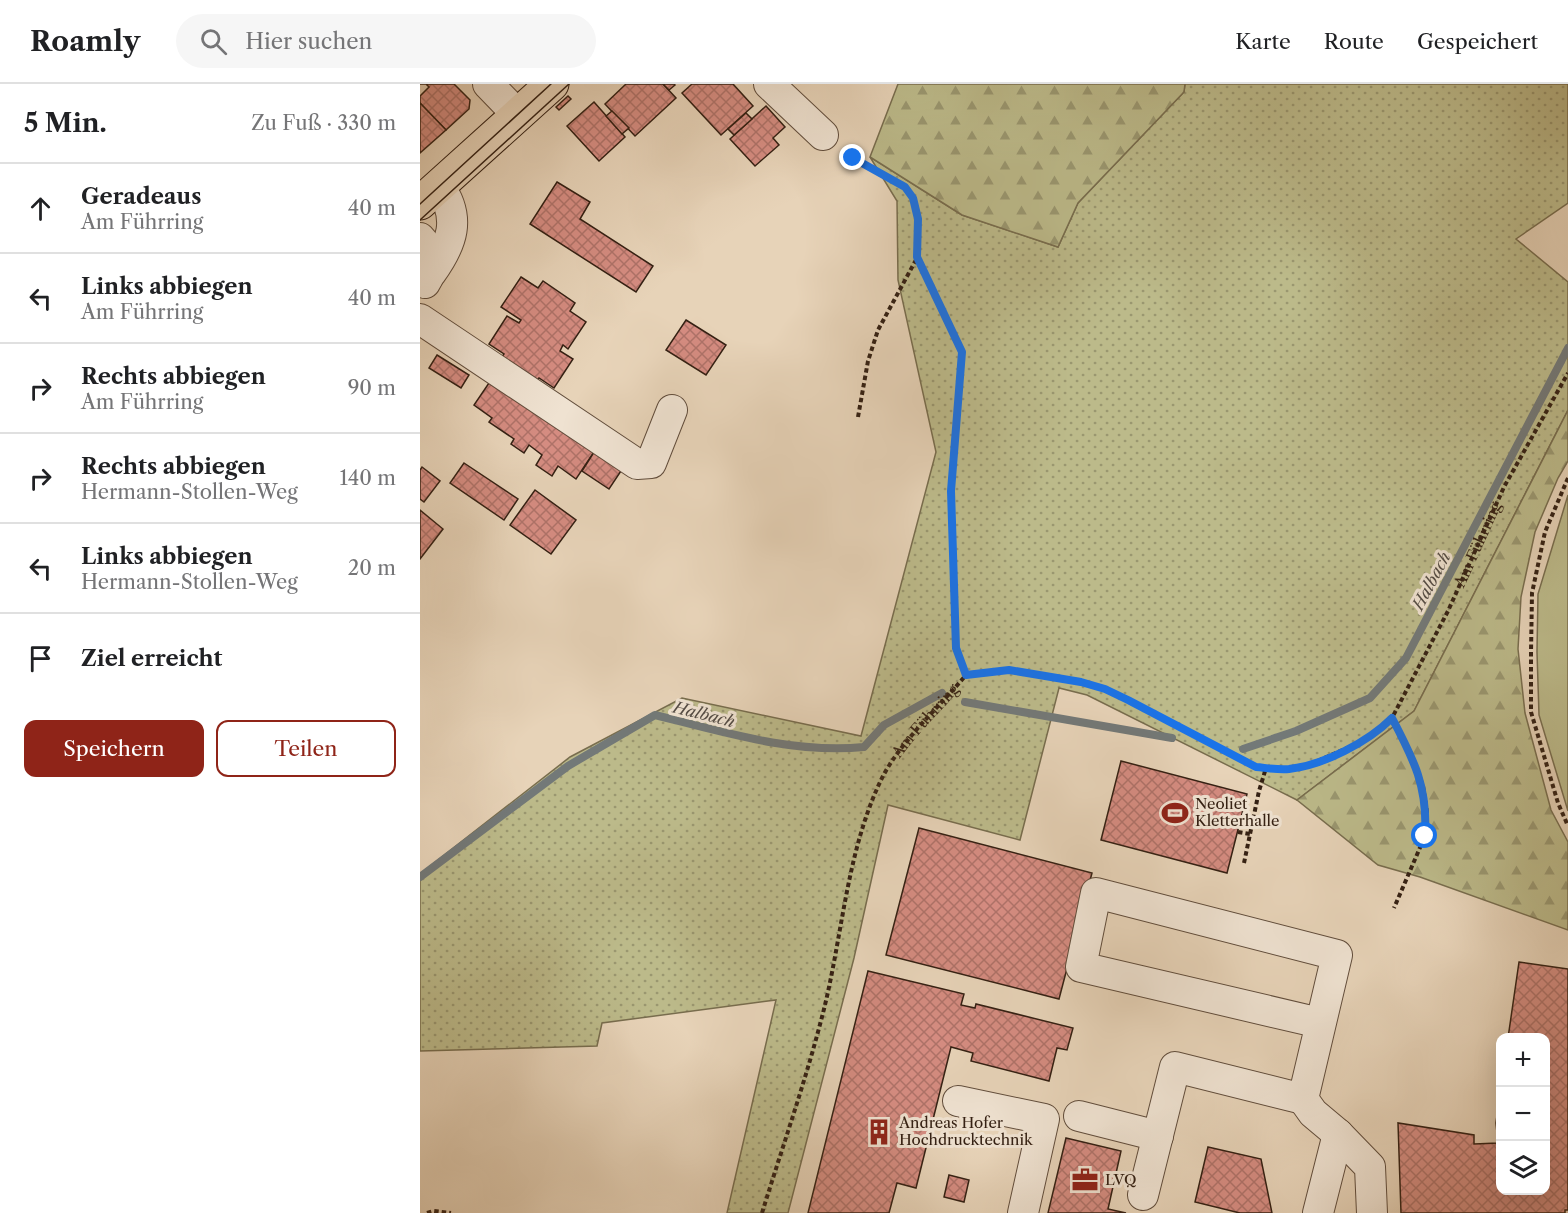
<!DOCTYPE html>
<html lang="de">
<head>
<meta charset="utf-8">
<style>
	:root { --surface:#fff; --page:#f6f6f6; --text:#202124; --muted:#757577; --line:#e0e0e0; --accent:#8f2418 }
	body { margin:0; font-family:"Libre Caslon Text",serif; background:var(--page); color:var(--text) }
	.controls { position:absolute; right:18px; bottom:18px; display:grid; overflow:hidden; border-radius:12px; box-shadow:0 6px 24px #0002 }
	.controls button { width:54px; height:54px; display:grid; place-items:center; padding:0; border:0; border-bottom:2px solid var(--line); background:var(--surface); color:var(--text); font:30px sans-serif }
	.stop { position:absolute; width:18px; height:18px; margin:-14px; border:4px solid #1a73e8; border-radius:50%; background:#fff }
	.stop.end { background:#1a73e8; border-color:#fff; box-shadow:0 2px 6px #0008 }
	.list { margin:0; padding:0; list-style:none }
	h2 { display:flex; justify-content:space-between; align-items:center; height:78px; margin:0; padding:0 24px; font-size:26px }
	h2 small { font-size:20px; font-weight:400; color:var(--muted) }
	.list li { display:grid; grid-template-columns:39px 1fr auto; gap:18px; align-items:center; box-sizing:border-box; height:90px; padding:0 24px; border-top:2px solid var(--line) }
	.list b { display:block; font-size:22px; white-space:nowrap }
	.list p { margin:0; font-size:20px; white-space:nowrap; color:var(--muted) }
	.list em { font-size:20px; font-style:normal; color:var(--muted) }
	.actions { display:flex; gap:12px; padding:18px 24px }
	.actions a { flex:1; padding:14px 0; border:2px solid var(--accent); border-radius:12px; text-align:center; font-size:21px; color:var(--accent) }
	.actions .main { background:var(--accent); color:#fff }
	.icon { flex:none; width:33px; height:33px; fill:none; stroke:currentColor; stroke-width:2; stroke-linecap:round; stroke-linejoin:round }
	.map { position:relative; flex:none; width:1148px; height:1129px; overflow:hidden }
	header { display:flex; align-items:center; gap:36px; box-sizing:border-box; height:84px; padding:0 30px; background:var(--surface); border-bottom:2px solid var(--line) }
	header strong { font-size:28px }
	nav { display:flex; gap:33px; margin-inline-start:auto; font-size:21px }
	.search { width:420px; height:54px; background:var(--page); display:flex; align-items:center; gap:15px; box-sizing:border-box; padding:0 21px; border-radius:33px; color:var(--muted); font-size:22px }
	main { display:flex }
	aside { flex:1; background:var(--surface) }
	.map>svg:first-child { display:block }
	.grass { fill:url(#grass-dots); stroke:#786d4e; stroke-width:1.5 }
	.forest { fill:url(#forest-firs); stroke:#786d4e; stroke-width:1.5 }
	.garden { fill:#bcba8a; stroke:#786d4e; stroke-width:1.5 }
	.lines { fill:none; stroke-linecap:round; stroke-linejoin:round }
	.stream { stroke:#737978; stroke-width:8 }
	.building { fill:url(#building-cross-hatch); stroke:#342013; stroke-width:1.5 }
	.minor-casing { stroke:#614d3c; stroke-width:32 }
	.major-casing { stroke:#342013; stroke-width:35 }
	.path { stroke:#342013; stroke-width:4; stroke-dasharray:4.5 3; stroke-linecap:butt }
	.minor { stroke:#efe2d1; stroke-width:30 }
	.major { stroke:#e7d3b8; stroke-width:33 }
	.tram { stroke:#342013; stroke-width:1.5 }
	.route { stroke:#1a73e8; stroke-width:8 }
	.labels { text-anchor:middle; stroke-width:6; stroke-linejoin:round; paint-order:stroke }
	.street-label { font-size:15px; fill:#342013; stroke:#efe2d1 }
	.poi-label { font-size:15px; fill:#342013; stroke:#efe2d1; text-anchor:start }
	.water-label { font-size:16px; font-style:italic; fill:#544c45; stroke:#efe2d1 }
</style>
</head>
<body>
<header>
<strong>Roamly</strong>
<div class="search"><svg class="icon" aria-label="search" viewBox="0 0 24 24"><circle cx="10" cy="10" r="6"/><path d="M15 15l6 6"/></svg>Hier suchen</div>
<nav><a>Karte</a><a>Route</a><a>Gespeichert</a></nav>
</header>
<main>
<aside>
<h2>5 Min.<small>Zu Fuß · 330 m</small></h2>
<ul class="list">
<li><svg class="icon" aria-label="ahead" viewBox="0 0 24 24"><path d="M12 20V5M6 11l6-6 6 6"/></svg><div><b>Geradeaus</b><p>Am Führring</p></div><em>40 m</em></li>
<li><svg class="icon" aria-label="left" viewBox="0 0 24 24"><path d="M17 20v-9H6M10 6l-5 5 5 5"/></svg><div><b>Links abbiegen</b><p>Am Führring</p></div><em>40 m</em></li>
<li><svg class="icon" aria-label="right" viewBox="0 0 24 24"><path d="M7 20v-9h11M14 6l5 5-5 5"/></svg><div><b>Rechts abbiegen</b><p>Am Führring</p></div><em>90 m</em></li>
<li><svg class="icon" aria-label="right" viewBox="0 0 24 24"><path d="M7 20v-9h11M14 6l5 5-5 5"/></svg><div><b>Rechts abbiegen</b><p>Hermann-Stollen-Weg</p></div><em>140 m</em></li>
<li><svg class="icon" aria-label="left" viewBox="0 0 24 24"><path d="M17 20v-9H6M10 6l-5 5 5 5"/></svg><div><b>Links abbiegen</b><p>Hermann-Stollen-Weg</p></div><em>20 m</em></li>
<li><svg class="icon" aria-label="arrive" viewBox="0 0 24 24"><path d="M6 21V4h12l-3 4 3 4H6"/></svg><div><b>Ziel erreicht</b></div></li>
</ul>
<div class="actions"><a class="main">Speichern</a><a>Teilen</a></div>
</aside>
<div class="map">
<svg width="1148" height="1129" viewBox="0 0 1148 1129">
	<defs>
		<pattern id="grass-dots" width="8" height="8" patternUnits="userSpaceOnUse" patternTransform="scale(1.5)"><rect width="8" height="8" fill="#bcba8a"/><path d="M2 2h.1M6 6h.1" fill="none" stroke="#9a9770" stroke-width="1.8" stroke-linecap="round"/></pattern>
		<pattern id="forest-firs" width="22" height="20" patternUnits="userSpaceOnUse" patternTransform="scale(1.5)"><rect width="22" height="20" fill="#bcba8a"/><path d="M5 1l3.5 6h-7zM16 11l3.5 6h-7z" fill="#9a9770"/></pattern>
		<pattern id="building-cross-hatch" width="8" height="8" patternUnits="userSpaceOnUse" patternTransform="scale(1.5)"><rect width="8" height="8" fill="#d58c81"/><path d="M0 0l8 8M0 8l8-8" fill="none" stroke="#ae7268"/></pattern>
	</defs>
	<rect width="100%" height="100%" fill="#e7d3b8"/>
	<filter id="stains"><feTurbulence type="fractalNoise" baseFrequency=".00333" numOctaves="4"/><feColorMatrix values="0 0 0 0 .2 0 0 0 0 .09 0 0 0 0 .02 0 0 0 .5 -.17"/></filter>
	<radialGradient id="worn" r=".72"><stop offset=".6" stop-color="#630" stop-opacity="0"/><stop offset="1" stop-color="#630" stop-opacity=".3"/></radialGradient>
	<!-- grass -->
	<polygon class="grass" points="765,0 1148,0 1148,119 1096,155 1148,198 1148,326 994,627 877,716 667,611 639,604 600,756 468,721 434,874 368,1129 307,1129 356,916 182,939 177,962 0,967 0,790 150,673 262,614 441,652 516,368 478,196 477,117 450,73 542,131 638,163 658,119 764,8"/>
	<!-- forest -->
	<g class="forest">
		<polygon points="478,0 765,0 764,8 658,119 638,163 542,131 450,73"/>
		<polygon points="1148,326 1148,377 1138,394 1115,448 1101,513 1098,565 1105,629 1131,726 1148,758 1148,846 1000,793 958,781 877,716 994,627"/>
	</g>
	<!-- garden -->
	<polygon class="garden" points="1148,411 1148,727 1119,631 1117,568 1118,510"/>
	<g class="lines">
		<!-- stream -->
		<g class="stream">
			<polyline points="545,618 752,654"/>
			<polyline points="823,665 876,647 950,614 986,574 1148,264"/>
			<path d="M 0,793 L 148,682 L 235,631 C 303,648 374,670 444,663 L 464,641 L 522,609"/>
		</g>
	</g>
	<!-- building -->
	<g class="building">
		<polygon points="0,0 34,0 50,16 49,25 26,46 0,19 0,12 9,3 6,0"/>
		<polygon points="206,0 243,0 256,14 215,52 185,20"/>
		<polygon points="243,0 254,0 255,1 249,6"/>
		<polygon points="272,0 313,0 333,22 301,51 262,9"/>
		<polygon points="148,12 151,15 139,26 136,23"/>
		<polygon points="174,18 205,53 179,77 147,42"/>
		<polygon points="0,19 26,46 0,69"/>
		<polygon points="346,22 365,43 353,54 359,61 335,82 310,55"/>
		<polygon points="192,27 209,44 202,50 186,32"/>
		<polygon points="326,29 332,35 314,51 308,45"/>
		<polygon points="137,98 170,118 160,135 233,182 216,208 110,140"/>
		<polygon points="101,193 118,204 123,197 155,219 150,227 166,238 148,265 143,261 140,267 153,275 134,304 119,294 114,300 79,277 84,270 69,260 87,232 99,239 101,236 81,223"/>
		<polygon points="266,236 306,261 286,291 246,266"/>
		<polygon points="17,271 49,291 41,304 9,284"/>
		<polygon points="71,296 176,365 156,395 138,382 132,392 116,381 122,371 109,361 104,369 91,360 94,355 69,338 72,334 54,321"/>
		<polygon points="176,365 203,384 189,405 162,387"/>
		<polygon points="44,379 98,415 84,436 30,399"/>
		<polygon points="2,383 20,397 4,418 0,415 0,386"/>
		<polygon points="115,406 156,436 131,470 90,441"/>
		<polygon points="0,426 23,445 0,475"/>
		<polygon points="701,677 827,710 807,789 681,756"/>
		<polygon points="499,744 672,789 639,915 466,871"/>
		<polygon points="1099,878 1148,885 1148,1126 1145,1126 1145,1129 981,1129 978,1039 1054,1051 1054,1060 1078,1059 1076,1039 1080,1008 1080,1106 1126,1106 1126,954 1088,954"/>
		<polygon points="448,887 544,910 541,921 555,924 556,920 653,944 647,966 637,964 629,997 551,977 553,969 531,963 496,1104 477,1099 469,1129 388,1129"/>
		<polygon points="646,1054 701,1067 688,1125 706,1129 628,1129"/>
		<polygon points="788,1063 841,1075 852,1129 820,1129 775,1118"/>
		<polygon points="529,1091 549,1096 544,1118 524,1113"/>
	</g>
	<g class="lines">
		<!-- minor casing -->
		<g class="minor-casing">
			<g id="minor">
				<polyline points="68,0 98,31"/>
				<polyline points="349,0 403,51"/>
				<path d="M 0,154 C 13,167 14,185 5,199"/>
				<path d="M 11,189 C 32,160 42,134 19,102"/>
				<polyline points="0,235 217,380 231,379 252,326"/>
				<polyline points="538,1017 624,1035 603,1129"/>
				<polyline points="659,1032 738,1052"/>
				<polyline points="918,1050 950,1083 952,1129"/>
				<polyline points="723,1111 755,983 883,1015"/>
				<polyline points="898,1129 918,1050 893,1029 883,1015 917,871 676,809 661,883 900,939"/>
			</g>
		</g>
		<!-- major casing -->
		<g class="major-casing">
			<polyline id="major" points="0,119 132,0"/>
		</g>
		<!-- path -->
		<g class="path">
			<polyline points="423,66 433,74 485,103 493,114 498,135 497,173 542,268 531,407 536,564 546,591"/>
			<polyline points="438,333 448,277 458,246 497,174"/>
			<polyline points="1148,394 1125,448 1112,509 1111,568 1111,628 1138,719 1148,742"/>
			<polyline points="972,634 990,667 1003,702 1007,728 1005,752 974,824"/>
			<polyline points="818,748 830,750"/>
			<polyline points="824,779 839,707 846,684"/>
			<polyline points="7,1129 14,1127 31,1129"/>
			<path id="s1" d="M 342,1129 C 363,1061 387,993 404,925 C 423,848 427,764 463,692 C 482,656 520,622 546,591 L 589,586 L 661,598 L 685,605 L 708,616 L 836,683 L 867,685 L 884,683 L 934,661 L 958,648 L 972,634 L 1028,527 L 1084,403 L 1148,289"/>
		</g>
		<!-- minor -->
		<use href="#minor" class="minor"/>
		<!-- major -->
		<use href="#major" class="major"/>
		<!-- tram -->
		<g class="tram">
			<polyline points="0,120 131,0"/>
			<polyline points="0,136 149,0"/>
		</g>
	</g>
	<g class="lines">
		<!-- route -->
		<path class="route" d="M 433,74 L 485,103 L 493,114 L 498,135 L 497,173 L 542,268 L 531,407 L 536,564 L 546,591 L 589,586 L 661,598 L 685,605 L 708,616 L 836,683 C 847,684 858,686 869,685 C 904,681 948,658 972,634 C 994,676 1008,703 1005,752"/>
	</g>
	<!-- icons -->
	<defs>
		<g id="stadium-bare" transform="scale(2.07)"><path d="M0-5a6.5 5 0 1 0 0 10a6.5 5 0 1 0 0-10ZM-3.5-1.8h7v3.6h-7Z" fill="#8f2418" stroke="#efe2d1" stroke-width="2.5" paint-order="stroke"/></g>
		<g id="building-bare" transform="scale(2.07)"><path d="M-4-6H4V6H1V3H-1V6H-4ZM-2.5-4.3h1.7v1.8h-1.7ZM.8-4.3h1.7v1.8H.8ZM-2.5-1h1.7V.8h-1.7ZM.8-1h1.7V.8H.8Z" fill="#8f2418" stroke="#efe2d1" stroke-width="2.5" paint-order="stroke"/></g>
		<g id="office-bare" transform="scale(2.07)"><path d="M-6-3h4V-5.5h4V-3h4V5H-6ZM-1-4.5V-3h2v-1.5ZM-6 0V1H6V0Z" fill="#8f2418" stroke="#efe2d1" stroke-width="2.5" paint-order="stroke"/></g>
	</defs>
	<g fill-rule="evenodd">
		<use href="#stadium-bare" x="755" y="729"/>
		<use href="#building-bare" x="459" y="1048"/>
		<use href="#office-bare" x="665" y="1096"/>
	</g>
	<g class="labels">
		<!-- street labels -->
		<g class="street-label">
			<text dy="5" stroke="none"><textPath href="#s1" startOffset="1240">Am Führring</textPath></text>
			<text dy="5" stroke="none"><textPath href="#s1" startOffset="524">Am Führring</textPath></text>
		</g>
		<!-- poi labels -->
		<g class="poi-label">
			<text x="775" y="725">Neoliet<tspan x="775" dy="17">Kletterhalle</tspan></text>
			<text x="479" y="1044">Andreas Hofer<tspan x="479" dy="17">Hochdrucktechnik</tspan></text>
			<text x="685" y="1101">LVQ</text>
		</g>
		<!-- water labels -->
		<g class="water-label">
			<text transform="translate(1011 497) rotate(-62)" y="6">Halbach</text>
			<text transform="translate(284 630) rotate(14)" y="6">Halbach</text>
		</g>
	</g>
	<rect width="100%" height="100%" filter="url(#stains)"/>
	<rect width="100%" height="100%" fill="url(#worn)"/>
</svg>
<div class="controls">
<button>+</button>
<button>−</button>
<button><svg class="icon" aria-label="layers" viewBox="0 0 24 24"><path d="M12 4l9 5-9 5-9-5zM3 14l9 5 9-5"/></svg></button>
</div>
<div class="stop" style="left:1005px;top:752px"></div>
<div class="stop end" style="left:433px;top:74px"></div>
</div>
</main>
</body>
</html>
